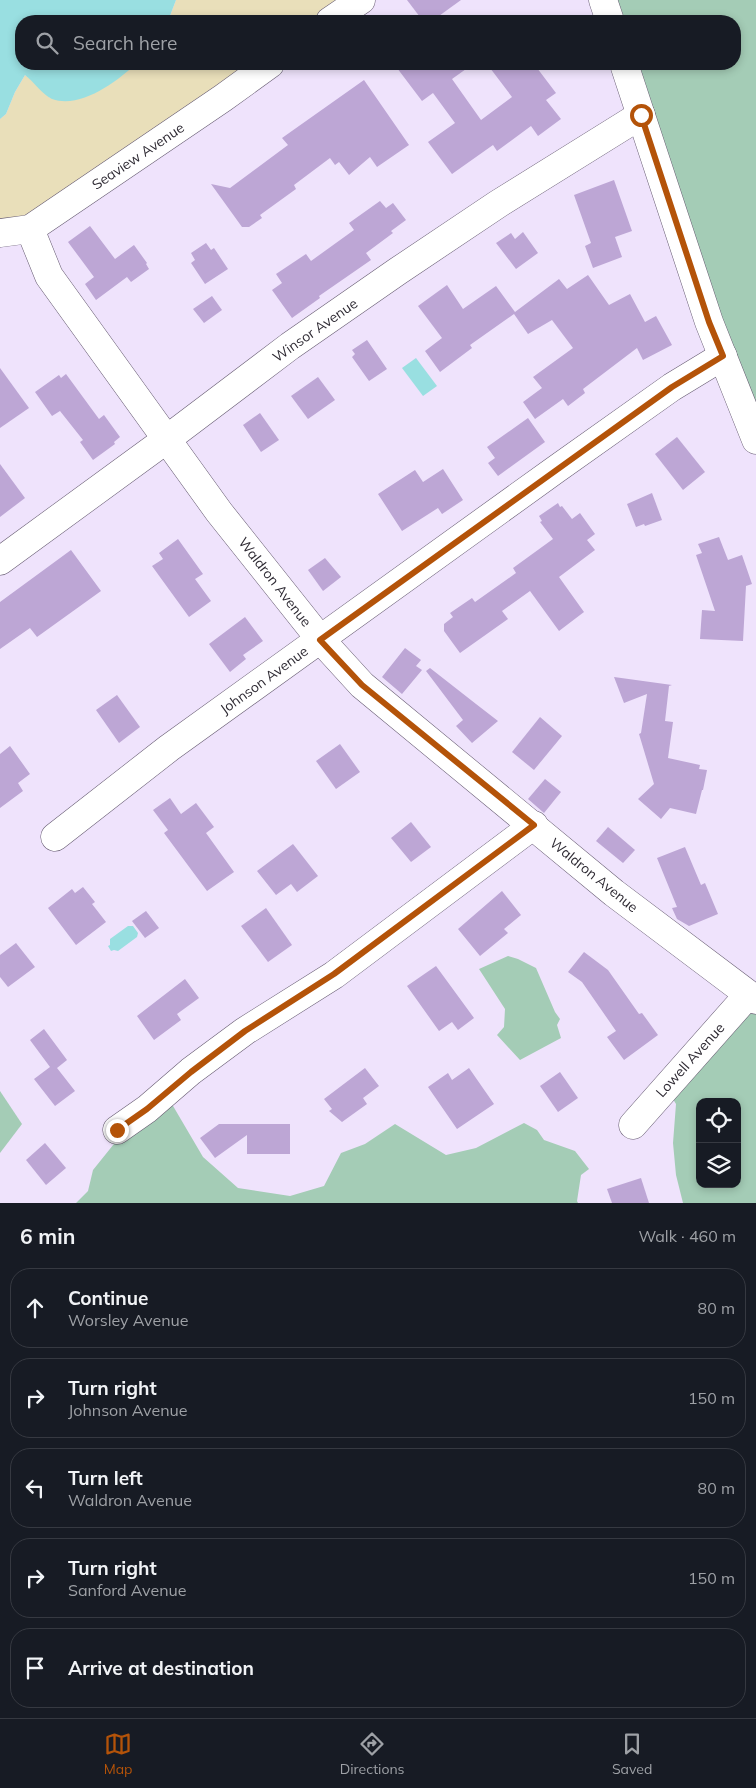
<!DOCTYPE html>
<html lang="en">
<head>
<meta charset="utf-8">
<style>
	:root { --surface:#171b24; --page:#242831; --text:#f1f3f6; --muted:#9ea1a6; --line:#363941; --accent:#b45309 }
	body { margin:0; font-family:Mulish,sans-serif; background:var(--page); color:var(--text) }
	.controls { position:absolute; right:15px; bottom:15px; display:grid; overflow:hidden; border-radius:10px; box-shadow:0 2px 8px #0003 }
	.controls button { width:45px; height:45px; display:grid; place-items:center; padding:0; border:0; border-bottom:1px solid var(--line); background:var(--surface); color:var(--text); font:25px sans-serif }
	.stop { position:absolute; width:15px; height:15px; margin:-11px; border:4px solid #b45309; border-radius:50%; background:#fff }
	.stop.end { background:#b45309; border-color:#fff; box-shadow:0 1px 5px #0008 }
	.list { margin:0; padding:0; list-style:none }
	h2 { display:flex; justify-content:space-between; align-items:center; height:65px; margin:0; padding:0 20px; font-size:21px }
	h2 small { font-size:16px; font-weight:400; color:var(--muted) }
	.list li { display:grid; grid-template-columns:32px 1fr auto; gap:15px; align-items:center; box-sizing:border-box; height:80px; margin:0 10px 10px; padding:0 10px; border:1px solid var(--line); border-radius:20px }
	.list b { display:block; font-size:19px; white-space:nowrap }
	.list p { margin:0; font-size:16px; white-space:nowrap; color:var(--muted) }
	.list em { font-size:16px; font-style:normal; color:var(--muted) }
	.icon { flex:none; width:28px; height:28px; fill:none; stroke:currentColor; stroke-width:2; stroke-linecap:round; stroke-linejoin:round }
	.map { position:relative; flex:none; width:756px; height:1203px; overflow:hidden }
	.search { position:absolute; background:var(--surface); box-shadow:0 2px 8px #0003; left:15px; right:15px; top:15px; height:55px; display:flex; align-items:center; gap:12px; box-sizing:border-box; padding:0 18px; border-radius:20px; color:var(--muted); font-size:19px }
	.sheet { height:515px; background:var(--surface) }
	nav { display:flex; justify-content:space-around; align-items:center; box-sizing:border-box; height:70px; border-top:1px solid var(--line); background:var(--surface); font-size:14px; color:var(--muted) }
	nav a { display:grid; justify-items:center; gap:2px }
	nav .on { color:var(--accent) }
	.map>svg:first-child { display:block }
	.green { fill:#a4ccb6; fill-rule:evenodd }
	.sand { fill:#e9dfba }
	.water { fill:#99dfe1 }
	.building { fill:#bda6d5 }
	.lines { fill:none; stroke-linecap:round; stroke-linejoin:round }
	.minor-casing { stroke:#665b71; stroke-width:29 }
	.minor { stroke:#fff; stroke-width:28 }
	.route { stroke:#b45309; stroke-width:6 }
	.labels { text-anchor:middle; stroke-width:5; stroke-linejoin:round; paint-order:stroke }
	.street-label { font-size:14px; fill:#2f2b34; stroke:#fff }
</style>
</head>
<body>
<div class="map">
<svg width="756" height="1203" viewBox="0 0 756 1203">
	<rect width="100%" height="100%" fill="#efe3fc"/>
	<!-- green -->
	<g class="green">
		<polygon points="602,0 756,0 756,440 624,64 735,64 735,21 610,21"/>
		<polygon points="508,956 518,959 536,968 555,1012 560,1019 557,1025 561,1038 520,1060 497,1035 504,1027 505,1009 479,969"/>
		<path d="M 756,1003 L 756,1203 L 683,1203 L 676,1175 L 673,1143 L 676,1104 L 668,1091 ZM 700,1102 L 737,1102 L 737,1184 L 700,1184 Z"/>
		<polygon points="0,1091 22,1124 0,1153"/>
		<polygon points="166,1094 203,1157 238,1188 290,1196 324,1186 341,1153 365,1144 395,1124 446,1155 476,1148 524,1123 537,1130 544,1140 575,1151 589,1169 581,1175 577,1201 578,1203 76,1203 88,1191 93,1170 134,1119"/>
	</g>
	<!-- sand -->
	<g class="sand">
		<polygon points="176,0 363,0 332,21 168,21"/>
		<polygon points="136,64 272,64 0,235 0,119 6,114 15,92 25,75 34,82 50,98 110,84"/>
	</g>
	<!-- water -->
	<g class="water">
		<path d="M 0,0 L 176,0 L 168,21 L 21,21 L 21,64 L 136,64 C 116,82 81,109 52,99 C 44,96 33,81 25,75 L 15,92 L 6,114 L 0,119 Z"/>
		<polygon points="416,358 437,386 423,396 402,368"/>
		<polygon points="128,926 133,926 138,933 137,937 118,951 114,950 111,951 108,946 110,945 110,939"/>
	</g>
	<!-- building -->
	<g class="building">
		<polygon points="407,0 461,0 432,21 423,21"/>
		<polygon points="394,64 473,64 452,79 481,120 512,97 487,64 534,64 556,93 546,100 561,119 538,136 531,126 497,151 493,145 452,174 428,142 455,123 433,93 422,101"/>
		<polygon points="364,80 409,145 377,167 370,157 349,175 339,162 335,165 330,158 294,185 296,189 260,215 262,218 249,227 242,227 211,184 230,188 288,145 282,138"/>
		<polygon points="614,180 632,231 615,237 622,257 593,268 585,246 591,243 574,195"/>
		<polygon points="380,201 386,208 393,203 406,220 391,231 393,233 366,253 371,260 319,296 320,298 292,318 272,290 282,283 276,274 306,254 311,261 354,230 349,223"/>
		<polygon points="90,226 115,259 134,245 147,263 146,264 149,269 131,282 127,277 96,300 85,284 94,277 68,242"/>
		<polygon points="523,232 538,253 516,269 496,243 511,233 515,239"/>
		<polygon points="206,243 211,250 214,248 228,269 205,284 191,263 195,260 191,253"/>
		<polygon points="588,275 609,305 630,294 645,322 656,316 672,345 643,360 637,348 583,389 585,393 568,406 563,399 535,419 523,402 542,388 533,377 573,348 552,320 528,334 514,314 470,345 472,348 440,372 425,351 442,338 418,306 447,285 463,309 496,286 515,312 559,279 567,289"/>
		<polygon points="212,296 222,310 204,323 193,309"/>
		<polygon points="367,340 387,369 369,381 352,357 355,354 352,350"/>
		<polygon points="0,368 29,408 0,428"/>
		<polygon points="66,374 99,419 104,415 120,437 114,442 115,444 93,460 80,442 83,440 60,411 52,416 35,392 59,375 61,378"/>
		<polygon points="318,377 335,400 308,419 291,396"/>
		<polygon points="260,413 279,440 261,452 243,425"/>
		<polygon points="528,418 545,442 498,476 488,463 495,458 487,447"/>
		<polygon points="677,437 705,472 683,490 655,454"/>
		<polygon points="0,464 25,498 0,517"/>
		<polygon points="443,469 463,500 442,514 438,508 402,531 378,494 415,470 423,482"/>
		<polygon points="652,493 662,520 645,526 644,524 636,527 627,504"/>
		<polygon points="558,503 560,507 562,506 572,519 580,513 595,534 587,540 595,550 559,577 584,612 559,631 530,591 502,611 508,619 460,653 444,631 444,624 453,617 450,613 472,598 475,602 516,573 513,568 553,539 540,522 542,521 539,516"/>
		<polygon points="719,537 728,560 742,555 752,584 746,586 743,641 700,639 702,610 715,611 696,555 702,553 698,544"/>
		<polygon points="178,539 203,574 195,579 211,601 189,617 152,566 163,559 159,553"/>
		<polygon points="71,550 101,591 37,637 30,628 0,649 0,602"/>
		<polygon points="325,558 341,577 323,591 308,570"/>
		<polygon points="245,617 263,641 243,655 246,659 230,672 209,644"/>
		<polygon points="405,648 421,660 416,666 422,670 402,694 382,677"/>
		<polygon points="430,668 476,704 498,721 472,743 456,726 463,720 426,671"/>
		<polygon points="614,677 672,685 669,686 665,721 673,722 668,758 700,765 699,769 707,770 703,790 702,790 696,814 670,808 661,819 638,799 654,784 639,734 641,733 647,694 624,703"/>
		<polygon points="117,695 140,727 119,743 96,710"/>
		<polygon points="540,717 562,736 534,770 512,752"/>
		<polygon points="340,744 360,772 336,789 316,761"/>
		<polygon points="10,746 30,774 18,783 23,791 0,808 0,754"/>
		<polygon points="545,779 561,792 544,813 528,799"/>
		<polygon points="170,798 181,814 196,803 214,827 206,833 234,872 207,891 164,833 168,830 153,810"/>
		<polygon points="411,822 431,847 411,862 391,838"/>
		<polygon points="608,827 635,850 623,863 596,841"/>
		<polygon points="293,844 318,876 297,892 291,884 276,895 257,871"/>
		<polygon points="685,847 701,885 705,883 718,914 689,926 677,919 672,908 677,907 657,858"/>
		<polygon points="83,887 95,902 92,904 106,922 76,945 48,908 72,889 75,893"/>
		<polygon points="502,891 521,915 504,929 508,933 480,956 458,929"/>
		<polygon points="266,908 292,945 268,962 241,926"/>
		<polygon points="146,911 159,928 145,938 132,921"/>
		<polygon points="16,943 35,967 8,987 0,977 0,955"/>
		<polygon points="584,952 608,970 639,1014 642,1013 658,1035 624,1060 607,1037 616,1031 582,982 568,972"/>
		<polygon points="436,966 474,1018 458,1030 452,1022 439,1031 407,986"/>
		<polygon points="185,979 199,998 177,1014 181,1020 154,1040 137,1016"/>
		<polygon points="44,1029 67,1060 57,1068 75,1091 55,1106 34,1079 50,1067 30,1040"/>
		<polygon points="365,1068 379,1086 363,1098 367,1104 342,1122 329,1111 332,1109 324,1099"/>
		<polygon points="469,1068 494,1104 457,1129 428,1087 448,1073 452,1080"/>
		<polygon points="560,1072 578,1098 558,1112 540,1086"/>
		<polygon points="219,1124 290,1124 290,1154 247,1154 247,1135 215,1158 200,1138"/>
		<polygon points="45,1143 66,1168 46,1185 26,1160"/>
		<polygon points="641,1178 649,1203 612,1203 607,1189"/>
	</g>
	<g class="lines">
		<!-- minor casing -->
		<g class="minor-casing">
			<g id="minor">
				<polyline points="603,0 610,21"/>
				<polyline points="330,21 361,0"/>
				<polyline points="624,64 709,322 756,440"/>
				<polyline points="30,229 49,276 219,512 320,639 362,685 614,893 756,1000"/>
				<polyline points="0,233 30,229 223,98 270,64"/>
				<polyline points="0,561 167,439 290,346 398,271 498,204 641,115"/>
				<polyline points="55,837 169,748 555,470 672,387 723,356"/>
				<polyline points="633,1125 748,995"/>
				<polyline points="117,1130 147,1109 191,1071 245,1031 334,975 534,825"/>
			</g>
		</g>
		<!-- minor -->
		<use href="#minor" class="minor"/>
	</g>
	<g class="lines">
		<!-- route -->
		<polyline class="route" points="117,1130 147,1109 191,1072 245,1031 334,974 534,825 362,685 320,640 672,387 723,356 709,322 641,115"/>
	</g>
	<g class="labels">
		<!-- street labels -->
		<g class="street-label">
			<text transform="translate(138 156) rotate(-34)" y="5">Seaview Avenue</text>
			<text transform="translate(315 330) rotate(-35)" y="5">Winsor Avenue</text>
			<text transform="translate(275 582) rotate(52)" y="5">Waldron Avenue</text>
			<text transform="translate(264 680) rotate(-36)" y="5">Johnson Avenue</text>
			<text transform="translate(594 875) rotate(39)" y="5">Waldron Avenue</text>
			<text transform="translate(690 1060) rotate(-48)" y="5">Lowell Avenue</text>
		</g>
	</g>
</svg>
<div class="controls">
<button><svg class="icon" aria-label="locate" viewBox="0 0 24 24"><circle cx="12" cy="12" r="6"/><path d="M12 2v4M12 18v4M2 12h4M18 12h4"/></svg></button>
<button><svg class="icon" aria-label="layers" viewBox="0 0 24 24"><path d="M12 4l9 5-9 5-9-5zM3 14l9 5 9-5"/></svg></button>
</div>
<div class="stop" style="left:641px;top:115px"></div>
<div class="stop end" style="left:117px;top:1130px"></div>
<div class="search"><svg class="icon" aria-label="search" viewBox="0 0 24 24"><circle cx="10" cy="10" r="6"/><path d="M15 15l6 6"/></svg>Search here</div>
</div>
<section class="sheet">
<h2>6 min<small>Walk · 460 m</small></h2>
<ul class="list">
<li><svg class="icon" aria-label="ahead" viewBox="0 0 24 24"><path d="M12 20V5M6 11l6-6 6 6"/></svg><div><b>Continue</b><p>Worsley Avenue</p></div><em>80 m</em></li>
<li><svg class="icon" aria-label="right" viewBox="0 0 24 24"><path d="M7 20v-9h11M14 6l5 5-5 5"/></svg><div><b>Turn right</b><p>Johnson Avenue</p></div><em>150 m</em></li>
<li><svg class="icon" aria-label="left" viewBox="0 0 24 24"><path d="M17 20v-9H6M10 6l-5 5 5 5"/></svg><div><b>Turn left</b><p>Waldron Avenue</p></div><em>80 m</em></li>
<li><svg class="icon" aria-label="right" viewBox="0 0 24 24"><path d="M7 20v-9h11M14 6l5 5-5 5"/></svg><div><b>Turn right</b><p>Sanford Avenue</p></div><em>150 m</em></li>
<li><svg class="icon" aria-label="arrive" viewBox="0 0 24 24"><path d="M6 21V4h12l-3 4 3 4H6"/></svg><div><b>Arrive at destination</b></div></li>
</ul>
</section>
<nav>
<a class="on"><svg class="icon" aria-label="map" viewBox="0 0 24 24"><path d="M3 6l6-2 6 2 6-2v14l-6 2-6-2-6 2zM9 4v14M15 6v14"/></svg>Map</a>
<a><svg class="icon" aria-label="directions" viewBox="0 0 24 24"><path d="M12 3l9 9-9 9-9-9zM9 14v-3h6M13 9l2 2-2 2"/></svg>Directions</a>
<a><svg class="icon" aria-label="saved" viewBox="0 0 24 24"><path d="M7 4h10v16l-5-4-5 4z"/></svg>Saved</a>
</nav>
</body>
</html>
